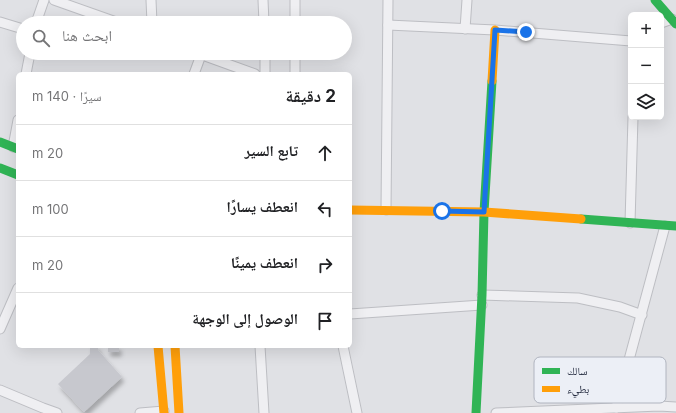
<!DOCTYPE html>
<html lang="ar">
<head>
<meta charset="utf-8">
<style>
	:root { --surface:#fff; --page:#f6f6f6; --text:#202124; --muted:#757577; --line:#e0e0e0 }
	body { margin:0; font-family:Inter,"Noto Naskh Arabic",sans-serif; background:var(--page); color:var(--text); direction:rtl }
	.controls { position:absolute; right:12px; top:12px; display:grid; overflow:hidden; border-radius:6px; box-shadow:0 4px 16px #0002 }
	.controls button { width:36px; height:36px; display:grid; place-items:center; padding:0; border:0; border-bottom:1px solid var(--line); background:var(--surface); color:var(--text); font:20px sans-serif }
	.stop { position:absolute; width:12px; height:12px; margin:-9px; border:3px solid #1a73e8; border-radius:50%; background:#fff }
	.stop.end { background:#1a73e8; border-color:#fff; box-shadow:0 1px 4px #0008 }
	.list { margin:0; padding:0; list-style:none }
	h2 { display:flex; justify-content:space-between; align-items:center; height:52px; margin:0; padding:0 16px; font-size:17px }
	h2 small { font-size:13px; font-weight:400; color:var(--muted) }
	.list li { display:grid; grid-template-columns:26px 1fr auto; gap:12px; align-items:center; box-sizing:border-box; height:56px; padding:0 16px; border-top:1px solid var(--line) }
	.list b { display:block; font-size:15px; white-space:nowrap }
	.list em { font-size:13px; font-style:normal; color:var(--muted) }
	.icon { flex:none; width:22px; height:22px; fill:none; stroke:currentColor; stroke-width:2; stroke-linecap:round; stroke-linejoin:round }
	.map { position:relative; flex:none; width:676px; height:413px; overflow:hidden; direction:ltr }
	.search { position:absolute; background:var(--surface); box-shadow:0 4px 16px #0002; left:16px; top:16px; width:336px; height:44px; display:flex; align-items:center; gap:10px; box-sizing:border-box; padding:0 14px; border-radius:22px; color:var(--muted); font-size:15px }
	.panel { position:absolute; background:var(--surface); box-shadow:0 4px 16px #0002; left:16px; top:72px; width:336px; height:276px; border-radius:6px; direction:rtl }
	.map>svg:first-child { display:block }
	.building { fill:#c7c8ce; filter:url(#shadow) }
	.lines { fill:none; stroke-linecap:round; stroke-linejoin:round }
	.street-casing { stroke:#bdbec3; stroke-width:11 }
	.street { stroke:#efeff2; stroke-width:9 }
	.fast { stroke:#30b455; stroke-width:9 }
	.slow { stroke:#ff9f0a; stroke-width:9 }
	.route { stroke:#1a73e8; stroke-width:5 }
	.key { fill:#eceff6; stroke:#b0b4bf; stroke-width:1 }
	.key-label { font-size:11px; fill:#252c40 }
</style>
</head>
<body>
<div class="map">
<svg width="676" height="413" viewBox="0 0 676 413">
	<defs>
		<filter id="shadow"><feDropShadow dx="2.5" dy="4.5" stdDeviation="2" flood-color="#0004"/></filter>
	</defs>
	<rect width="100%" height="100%" fill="#e0e1e5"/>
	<!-- building -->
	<g class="building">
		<polygon points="90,346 98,346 98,350 122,377 84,412 58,384 90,354"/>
		<rect x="108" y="346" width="11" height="6"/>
	</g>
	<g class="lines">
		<!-- street casing -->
		<g class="street-casing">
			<g id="street">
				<polyline points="54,0 119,23"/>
				<polyline points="151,0 152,23"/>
				<polyline points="263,0 264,23"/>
				<polyline points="0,22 23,29"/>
				<polyline points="36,23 44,0"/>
				<polyline points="295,23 295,0"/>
				<polyline points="661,23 672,19"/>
				<polyline points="388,25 495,30 631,41"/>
				<polyline points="465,29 467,0"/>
				<polyline points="197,53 255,74"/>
				<polyline points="26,74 30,53"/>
				<polyline points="194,74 201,55"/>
				<polyline points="265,74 265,53"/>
				<polyline points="295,74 295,53"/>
				<polyline points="13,147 18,120"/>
				<polyline points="386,210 388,0"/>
				<polyline points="630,223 633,117"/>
				<polyline points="482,295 578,298 620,307 642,315"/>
				<polyline points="350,314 482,305"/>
				<polyline points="0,329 18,288"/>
				<polyline points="260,346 264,413"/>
				<polyline points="343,346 357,413"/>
				<polyline points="0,390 43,408 57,413"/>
				<polyline points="616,408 665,226"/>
				<polyline points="140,413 164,411"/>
				<polyline points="496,413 659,406 676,407"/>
			</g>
		</g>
		<!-- street -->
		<use href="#street" class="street"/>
		<!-- fast -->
		<g class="fast">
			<polyline points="655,0 676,24"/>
			<polyline points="0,142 18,149"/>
			<polyline points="0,168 18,175"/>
			<polyline points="581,219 676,226"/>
			<polyline points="476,413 482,295 484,212 492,81"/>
		</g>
		<!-- slow -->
		<g class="slow">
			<polyline points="492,81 495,30"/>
			<polyline points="350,210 484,212 581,219"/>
			<polyline points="158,346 164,413"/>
			<polyline points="175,346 179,413"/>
		</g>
	</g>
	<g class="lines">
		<!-- route -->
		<polyline class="route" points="442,211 484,212 495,30 526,32"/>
	</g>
	<!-- legend -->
	<rect x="534" y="357" width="132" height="46" rx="6" class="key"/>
	<rect x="542" y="368" width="18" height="6" fill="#30b455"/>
	<rect x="542" y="386" width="18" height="6" fill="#ff9f0a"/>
	<g class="key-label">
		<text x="567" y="375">سالك</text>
		<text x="567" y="393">بطيء</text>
	</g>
</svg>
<div class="controls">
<button>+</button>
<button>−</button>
<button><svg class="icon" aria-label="layers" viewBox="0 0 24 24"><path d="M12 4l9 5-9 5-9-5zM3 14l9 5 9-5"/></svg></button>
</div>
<div class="stop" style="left:442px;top:211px"></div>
<div class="stop end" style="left:526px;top:32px"></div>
<div class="search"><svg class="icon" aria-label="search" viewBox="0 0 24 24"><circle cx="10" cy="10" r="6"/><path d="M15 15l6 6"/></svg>ابحث هنا</div>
<section class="panel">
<h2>2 دقيقة<small>سيرًا · 140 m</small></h2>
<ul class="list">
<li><svg class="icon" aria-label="ahead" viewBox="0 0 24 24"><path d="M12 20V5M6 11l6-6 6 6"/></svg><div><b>تابع السير</b></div><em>20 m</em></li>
<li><svg class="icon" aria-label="left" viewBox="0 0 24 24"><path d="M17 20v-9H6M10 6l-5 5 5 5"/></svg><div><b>انعطف يسارًا</b></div><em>100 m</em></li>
<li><svg class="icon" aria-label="right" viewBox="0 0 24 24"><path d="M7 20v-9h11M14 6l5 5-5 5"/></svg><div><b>انعطف يمينًا</b></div><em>20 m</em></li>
<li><svg class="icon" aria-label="arrive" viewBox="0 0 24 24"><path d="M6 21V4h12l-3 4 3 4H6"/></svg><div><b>الوصول إلى الوجهة</b></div></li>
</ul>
</section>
</div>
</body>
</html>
